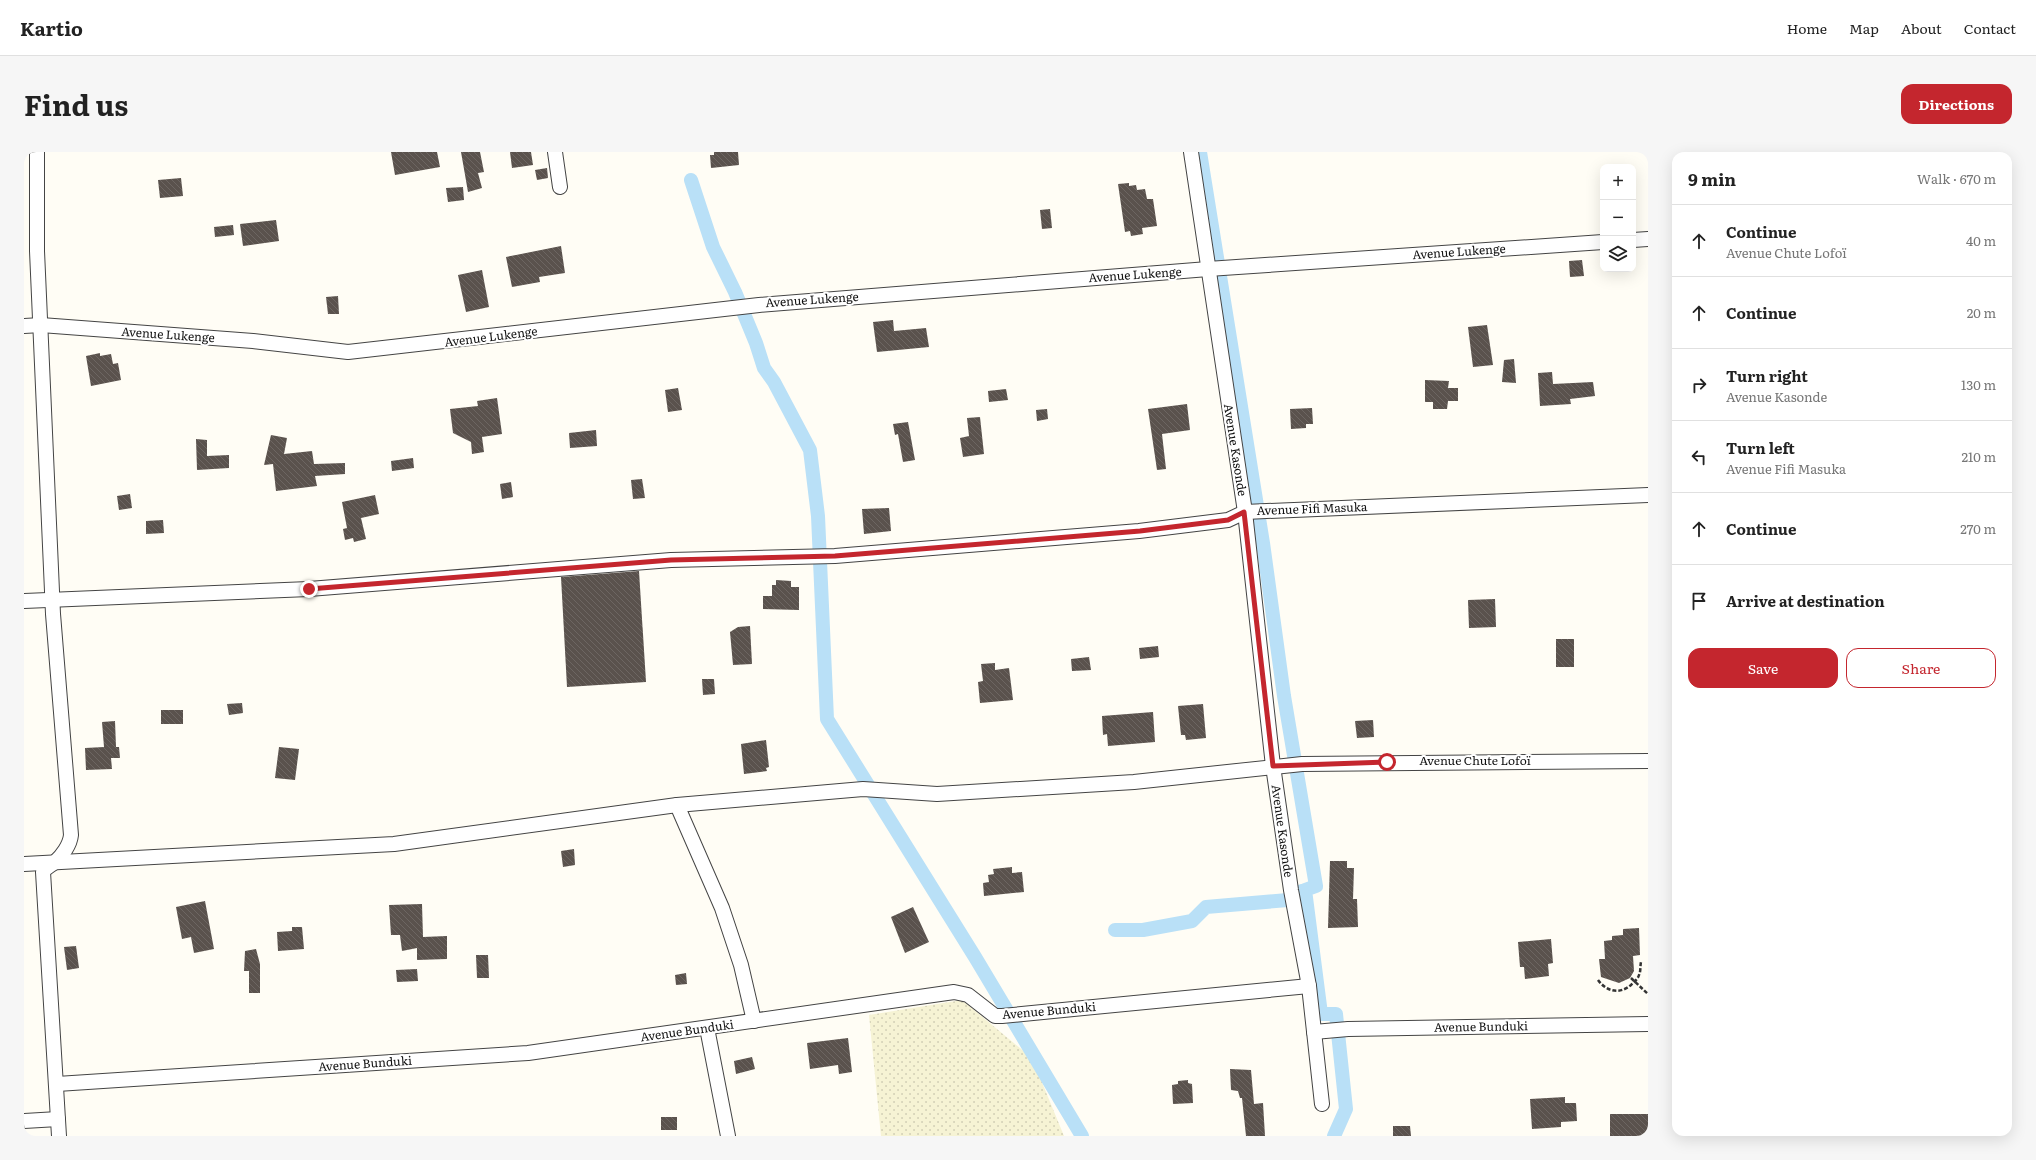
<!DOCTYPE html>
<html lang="en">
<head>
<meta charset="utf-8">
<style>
	:root { --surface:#fff; --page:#f6f6f6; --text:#222; --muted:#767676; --line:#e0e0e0; --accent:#c4262e }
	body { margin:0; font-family:Literata,serif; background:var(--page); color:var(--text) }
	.controls { position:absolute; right:12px; top:12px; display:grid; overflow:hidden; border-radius:8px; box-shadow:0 4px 16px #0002 }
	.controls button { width:36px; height:36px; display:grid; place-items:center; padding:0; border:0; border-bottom:1px solid var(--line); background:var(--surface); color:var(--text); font:20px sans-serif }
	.stop { position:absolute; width:12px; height:12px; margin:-9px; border:3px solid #c4262e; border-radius:50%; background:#fff }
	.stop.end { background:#c4262e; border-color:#fff; box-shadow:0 1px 4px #0008 }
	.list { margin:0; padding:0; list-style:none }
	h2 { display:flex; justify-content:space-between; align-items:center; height:52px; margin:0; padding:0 16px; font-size:17px }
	h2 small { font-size:13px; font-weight:400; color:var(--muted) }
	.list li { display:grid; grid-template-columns:26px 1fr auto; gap:12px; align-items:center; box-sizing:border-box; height:72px; padding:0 16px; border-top:1px solid var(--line) }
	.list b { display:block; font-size:15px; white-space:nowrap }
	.list p { margin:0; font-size:13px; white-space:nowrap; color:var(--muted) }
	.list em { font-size:13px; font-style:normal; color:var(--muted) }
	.actions { display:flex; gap:8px; padding:12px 16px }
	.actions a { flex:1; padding:9px 0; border:1px solid var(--accent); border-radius:12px; text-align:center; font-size:14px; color:var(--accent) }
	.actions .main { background:var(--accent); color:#fff }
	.icon { flex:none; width:22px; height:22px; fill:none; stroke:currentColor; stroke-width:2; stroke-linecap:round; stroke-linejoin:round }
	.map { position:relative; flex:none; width:1624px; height:984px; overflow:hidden; border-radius:12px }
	header { display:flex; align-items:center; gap:24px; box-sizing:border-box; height:56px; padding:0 20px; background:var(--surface); border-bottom:1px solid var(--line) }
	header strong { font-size:19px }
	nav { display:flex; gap:22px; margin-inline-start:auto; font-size:14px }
	.intro { display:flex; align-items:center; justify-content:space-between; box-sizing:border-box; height:96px; padding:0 24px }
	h1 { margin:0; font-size:28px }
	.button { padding:10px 18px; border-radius:12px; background:var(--accent); color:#fff; font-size:14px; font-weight:700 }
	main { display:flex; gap:24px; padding:0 24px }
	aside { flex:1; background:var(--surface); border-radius:12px; box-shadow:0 4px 16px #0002 }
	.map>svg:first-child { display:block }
	.farmland { fill:url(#farmland-dots) }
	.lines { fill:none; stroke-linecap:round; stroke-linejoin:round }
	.canal { stroke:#b9e0f7; stroke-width:14 }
	.building { fill:url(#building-back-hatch) }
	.minor-casing { stroke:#444; stroke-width:16 }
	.path { stroke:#333; stroke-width:2.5; stroke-dasharray:4 2; stroke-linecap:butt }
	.minor { stroke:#fff; stroke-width:14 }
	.route { stroke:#c4262e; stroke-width:5 }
	.labels { text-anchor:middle; stroke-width:4; stroke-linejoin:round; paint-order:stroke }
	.street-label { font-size:12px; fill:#111; stroke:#fff }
</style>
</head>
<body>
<header>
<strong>Kartio</strong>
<nav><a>Home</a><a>Map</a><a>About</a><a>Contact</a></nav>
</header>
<div class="intro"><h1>Find us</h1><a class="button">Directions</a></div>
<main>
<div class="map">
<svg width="1624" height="984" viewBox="0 0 1624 984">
	<defs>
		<pattern id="farmland-dots" width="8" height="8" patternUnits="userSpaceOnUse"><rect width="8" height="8" fill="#f6f3d4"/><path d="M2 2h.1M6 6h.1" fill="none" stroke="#d2cfb5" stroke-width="1.8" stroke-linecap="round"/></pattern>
		<pattern id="building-back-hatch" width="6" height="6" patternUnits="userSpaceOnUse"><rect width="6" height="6" fill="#5a524d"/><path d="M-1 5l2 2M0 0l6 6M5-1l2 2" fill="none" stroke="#6d6662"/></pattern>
	</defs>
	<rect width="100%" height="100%" fill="#fffdf5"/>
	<!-- farmland -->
	<polygon class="farmland" points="938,848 1008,906 1040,984 857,984 845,863"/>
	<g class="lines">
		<!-- canal -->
		<g class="canal">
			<polyline points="1176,0 1239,391 1260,544 1292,734 1281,738 1297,862 1312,862 1322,957 1310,984"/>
			<polyline points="667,28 689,95 711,140 732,191 740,216 750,230 786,298 794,364 803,567 951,805 1058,984"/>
			<polyline points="1091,778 1119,778 1168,769 1182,755 1264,748 1278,739"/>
		</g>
	</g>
	<!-- building -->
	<g class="building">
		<polygon points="367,0 413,0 416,15 371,23"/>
		<polygon points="437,0 456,0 460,20 454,21 458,36 444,40"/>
		<polygon points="486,0 507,0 509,13 488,16"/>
		<polygon points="690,0 714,0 715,13 687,16 686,3 690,3"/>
		<polygon points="523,16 524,26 513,28 511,18"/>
		<polygon points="157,26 159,44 136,46 134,28"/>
		<polygon points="1105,31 1105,34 1112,33 1113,38 1121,37 1123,47 1129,47 1133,74 1118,76 1119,82 1107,84 1106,79 1101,80 1094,32"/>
		<polygon points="439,35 440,48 424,50 422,36"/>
		<polygon points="1026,57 1028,76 1018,77 1016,58"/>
		<polygon points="252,68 255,89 219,94 216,72"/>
		<polygon points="209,73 210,83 191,85 190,75"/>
		<polygon points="537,94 541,121 515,125 516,130 488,135 482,105"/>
		<polygon points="1558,108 1560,124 1546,125 1545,109"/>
		<polygon points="458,118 465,155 442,160 434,123"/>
		<polygon points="314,144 315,162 304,162 302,145"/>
		<polygon points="869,168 870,179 902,176 905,195 853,200 849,170"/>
		<polygon points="1463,173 1469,213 1449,215 1444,175"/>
		<polygon points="76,201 76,204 87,202 89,212 94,211 97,228 67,234 62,204"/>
		<polygon points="1490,207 1492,231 1478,230 1480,208"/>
		<polygon points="1528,220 1529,232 1569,230 1571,244 1546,247 1547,252 1516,254 1514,221"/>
		<polygon points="1401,228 1425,229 1424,236 1434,236 1434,249 1424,249 1423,257 1409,257 1409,250 1401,250"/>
		<polygon points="654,236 658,258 644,260 641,238"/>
		<polygon points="982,237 984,248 965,250 964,239"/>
		<polygon points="473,246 478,282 458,285 460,300 448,302 447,290 429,281 426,257 454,254 453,249"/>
		<polygon points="1163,252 1166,278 1138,282 1142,317 1133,318 1124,257"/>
		<polygon points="1288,256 1289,272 1282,272 1282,276 1267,277 1266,257"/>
		<polygon points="1023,257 1024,267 1013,269 1012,258"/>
		<polygon points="956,265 960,302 939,305 936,286 945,284 943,266"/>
		<polygon points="884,270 891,308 879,310 874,282 871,283 869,272"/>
		<polygon points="572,278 573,294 546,296 545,281"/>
		<polygon points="247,283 263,286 260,302 288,299 290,312 321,311 321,322 291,324 293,334 252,339 249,312 240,313"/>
		<polygon points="172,287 183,288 183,304 205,303 205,316 173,318"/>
		<polygon points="389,306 390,316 368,319 367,309"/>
		<polygon points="618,327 621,346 609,347 607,328"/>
		<polygon points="487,330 489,345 478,347 476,332"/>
		<polygon points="106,342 108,356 95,358 93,344"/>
		<polygon points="351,343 355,362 337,366 342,387 330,390 329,386 321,388 319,377 323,376 318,350"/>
		<polygon points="865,356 867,379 840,382 838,357"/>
		<polygon points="139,368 140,381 122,382 122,369"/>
		<polygon points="615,419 622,530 543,535 537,425"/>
		<polygon points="752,428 767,429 767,435 775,435 775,458 739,457 739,444 748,444 748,433 752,433"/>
		<polygon points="1471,447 1472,475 1445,476 1444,448"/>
		<polygon points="726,474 728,512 709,513 706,480 714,475"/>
		<rect x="1532" y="487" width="18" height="28"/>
		<polygon points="1134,494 1135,505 1116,507 1115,496"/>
		<polygon points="1065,505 1067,518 1048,519 1047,507"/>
		<polygon points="971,511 971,518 985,516 989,548 956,551 954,530 959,529 957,512"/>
		<polygon points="678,527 690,527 691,542 679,543"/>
		<polygon points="218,551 219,561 205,563 203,552"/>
		<polygon points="1179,552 1182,586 1162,588 1161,583 1157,583 1154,554"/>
		<rect x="137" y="558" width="22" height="14"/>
		<polygon points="1129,560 1131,590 1084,594 1083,582 1079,583 1078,564"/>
		<polygon points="1349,568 1350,585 1333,586 1331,569"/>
		<polygon points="91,569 92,595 95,595 96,606 87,606 88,617 62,618 61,596 80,595 78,570"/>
		<polygon points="742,588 745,615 742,616 743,619 720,622 717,592"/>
		<polygon points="255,595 275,597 271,628 251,626"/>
		<polygon points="550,697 551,713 539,715 537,699"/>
		<polygon points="1306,709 1323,709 1323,716 1330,716 1329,747 1333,747 1334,775 1304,776"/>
		<polygon points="988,715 988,721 998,720 1000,740 960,744 959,731 965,730 964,723 970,722 969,717"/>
		<polygon points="181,749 190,797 170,801 167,785 158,787 152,755"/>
		<polygon points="398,752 399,785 423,784 423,807 393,808 393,796 378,799 376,783 367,783 365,753"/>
		<polygon points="889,755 905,790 881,801 867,765"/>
		<polygon points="268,775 278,775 280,797 254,799 253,780 268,779"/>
		<polygon points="1615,776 1616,803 1609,804 1610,819 1606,826 1595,831 1577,825 1575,807 1581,807 1580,789 1588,788 1588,784 1599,783 1599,777"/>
		<polygon points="1527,787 1529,811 1524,812 1525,824 1501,827 1500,815 1496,815 1494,790"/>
		<polygon points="52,794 55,816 43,818 40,795"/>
		<polygon points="232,797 236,812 236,841 225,841 225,819 220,819 221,799"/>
		<polygon points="452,803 464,803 465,826 453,826"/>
		<polygon points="393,817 394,829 373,830 372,818"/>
		<polygon points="662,821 663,832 652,833 651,823"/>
		<polygon points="824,886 828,920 815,922 814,913 786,917 783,891"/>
		<polygon points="728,905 731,917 712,922 710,909"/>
		<polygon points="1206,917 1227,918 1230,952 1239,951 1241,984 1222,984 1218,946 1216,946 1214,939 1207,938"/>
		<polygon points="1164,928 1164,931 1168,932 1169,951 1149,952 1148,933 1154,932 1154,929"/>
		<polygon points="1541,945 1541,951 1552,951 1553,969 1537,970 1537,975 1508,977 1506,947"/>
		<rect x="1586" y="962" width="38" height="22"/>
		<rect x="637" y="965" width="16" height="13"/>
		<polygon points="1369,974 1386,974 1387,984 1369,984"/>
	</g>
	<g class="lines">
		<!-- minor casing -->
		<g class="minor-casing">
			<g id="minor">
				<path d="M 13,0 L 13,99 L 29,462 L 47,683 C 46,693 38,704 31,710 C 26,714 22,715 19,720 L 35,984"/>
				<polyline points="531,0 536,35"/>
				<polyline points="1167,0 1221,360 1249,614 1267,738 1285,834 1298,952"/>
				<polyline points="1609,88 1624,87"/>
				<polyline points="0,174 17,173 229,189 324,200 735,153 1184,117 1579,90"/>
				<polyline points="0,449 285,437 647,408 811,404 1115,379 1204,368 1221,360 1624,343"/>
				<polyline points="653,653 698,756 717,813 730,869"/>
				<polyline points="0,712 370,692 653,653 839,637 913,642 1110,630 1278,612 1624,609"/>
				<polyline points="683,876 704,984"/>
				<polyline points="1290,880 1324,877 1624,872"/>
				<polyline points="33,932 504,901 930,840 944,843 971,864 978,864 1285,834"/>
				<polyline points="0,969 34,967"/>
			</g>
		</g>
		<!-- path -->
		<g class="path">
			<polyline points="1607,826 1624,842"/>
			<path d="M 1574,828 C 1582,839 1595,843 1607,833 C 1610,830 1614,827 1615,823 C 1617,819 1616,814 1617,810"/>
		</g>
		<!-- minor -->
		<use href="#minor" class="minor"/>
	</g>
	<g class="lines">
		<!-- route -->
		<polyline class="route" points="285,437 647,408 811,404 1116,379 1204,368 1220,360 1249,614 1363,610"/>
	</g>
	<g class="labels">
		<!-- street labels -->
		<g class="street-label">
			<text transform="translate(1435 100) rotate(-4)" y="4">Avenue Lukenge</text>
			<text transform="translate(1111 123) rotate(-4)" y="4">Avenue Lukenge</text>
			<text transform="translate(788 148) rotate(-4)" y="4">Avenue Lukenge</text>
			<text transform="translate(144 183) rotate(4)" y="4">Avenue Lukenge</text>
			<text transform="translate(467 185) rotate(-7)" y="4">Avenue Lukenge</text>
			<text transform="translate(1211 298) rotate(81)" y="4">Avenue Kasonde</text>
			<text transform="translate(1288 357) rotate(-2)" y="4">Avenue Fifi Masuka</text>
			<text x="1451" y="613">Avenue Chute Lofoï</text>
			<text transform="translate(1258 679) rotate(82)" y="4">Avenue Kasonde</text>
			<text transform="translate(1025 859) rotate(-5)" y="4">Avenue Bunduki</text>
			<text transform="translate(1457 875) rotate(-1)" y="4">Avenue Bunduki</text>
			<text transform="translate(663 879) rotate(-8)" y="4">Avenue Bunduki</text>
			<text transform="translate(341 912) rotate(-4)" y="4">Avenue Bunduki</text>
		</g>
	</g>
</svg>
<div class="controls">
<button>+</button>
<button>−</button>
<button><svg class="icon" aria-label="layers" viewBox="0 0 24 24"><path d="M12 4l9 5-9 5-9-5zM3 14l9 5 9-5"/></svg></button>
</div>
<div class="stop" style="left:1363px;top:610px"></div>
<div class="stop end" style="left:285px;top:437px"></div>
</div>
<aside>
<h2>9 min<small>Walk · 670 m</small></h2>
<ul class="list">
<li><svg class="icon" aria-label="ahead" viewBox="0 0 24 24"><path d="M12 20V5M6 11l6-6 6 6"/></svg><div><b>Continue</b><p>Avenue Chute Lofoï</p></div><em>40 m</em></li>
<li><svg class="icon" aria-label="ahead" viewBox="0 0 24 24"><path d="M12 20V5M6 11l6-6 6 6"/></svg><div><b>Continue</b></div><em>20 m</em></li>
<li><svg class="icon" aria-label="right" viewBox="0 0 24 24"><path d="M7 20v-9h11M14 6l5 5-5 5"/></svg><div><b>Turn right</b><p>Avenue Kasonde</p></div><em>130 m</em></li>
<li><svg class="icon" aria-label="left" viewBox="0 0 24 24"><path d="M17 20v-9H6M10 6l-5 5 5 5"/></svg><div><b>Turn left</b><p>Avenue Fifi Masuka</p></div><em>210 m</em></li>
<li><svg class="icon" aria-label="ahead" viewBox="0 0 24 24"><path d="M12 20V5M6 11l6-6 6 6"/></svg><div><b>Continue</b></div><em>270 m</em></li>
<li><svg class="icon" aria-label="arrive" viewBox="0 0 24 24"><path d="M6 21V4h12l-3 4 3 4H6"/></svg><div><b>Arrive at destination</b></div></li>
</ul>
<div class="actions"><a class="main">Save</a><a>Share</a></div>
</aside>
</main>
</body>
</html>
